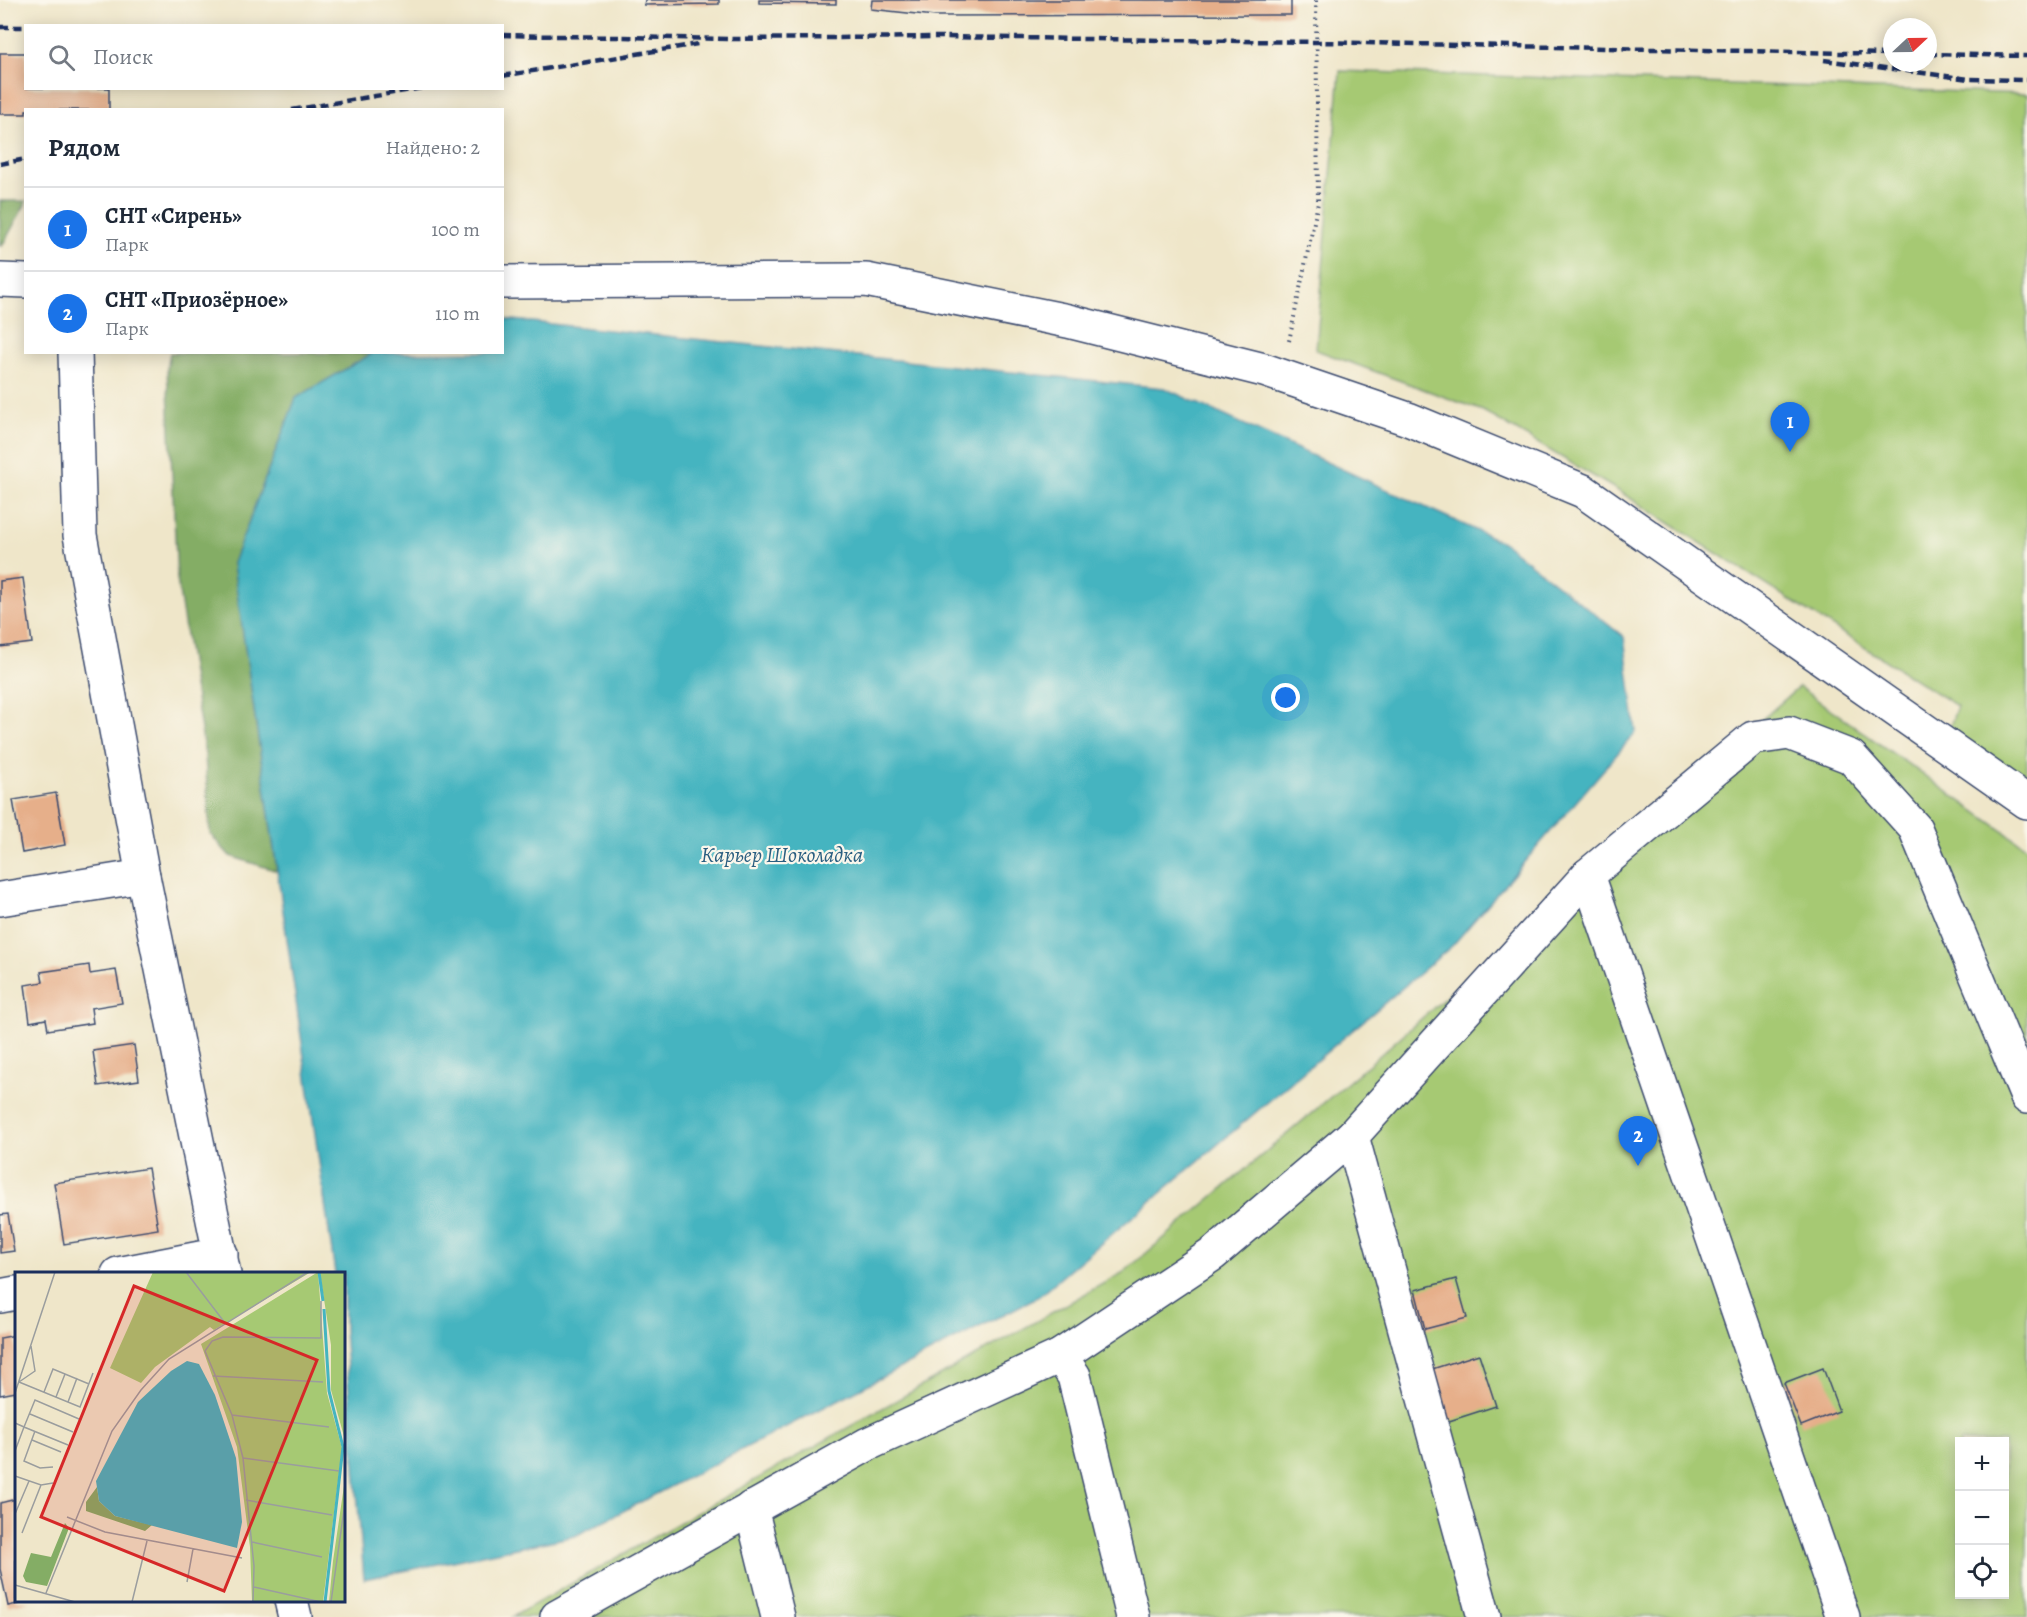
<!DOCTYPE html>
<html lang="ru">
<head>
<meta charset="utf-8">
<style>
	:root { --surface:#fff; --page:#f6f6f7; --text:#1f2937; --muted:#747a83; --line:#e0e1e3; --accent:#1a73e8 }
	body { margin:0; font-family:Alegreya,serif; background:var(--page); color:var(--text) }
	.controls { position:absolute; right:18px; bottom:18px; display:grid; overflow:hidden; border-radius:0px; box-shadow:0 3px 15px #0003 }
	.controls button { width:54px; height:54px; display:grid; place-items:center; padding:0; border:0; border-bottom:2px solid var(--line); background:var(--surface); color:var(--text); font:30px sans-serif }
	.compass { position:absolute; left:1883px; top:18px; width:54px; height:54px; border-radius:50%; background:var(--surface); box-shadow:0 3px 15px #0003; rotate:68deg }
	.you { position:absolute; left:1286px; top:698px; width:21px; height:21px; margin:-15px; border:4px solid #fff; border-radius:50%; background:#1a73e8; box-shadow:0 0 0 9px #1a73e833 }
	.badge { display:grid; place-items:center; width:39px; height:39px; border-radius:50%; background:var(--accent); color:#fff; font-size:20px; font-weight:700 }
	.pin { position:absolute; translate:-50% -50px; filter:drop-shadow(0 2px 3px #0008) }
	.pin::after { content:''; position:absolute; top:32px; width:21px; height:18px; background:inherit; clip-path:polygon(0 0,100% 0,50% 100%) }
	.list { margin:0; padding:0; list-style:none }
	h2 { display:flex; justify-content:space-between; align-items:center; height:78px; margin:0; padding:0 24px; font-size:26px }
	h2 small { font-size:20px; font-weight:400; color:var(--muted) }
	.list li { display:grid; grid-template-columns:39px 1fr auto; gap:18px; align-items:center; box-sizing:border-box; height:84px; padding:0 24px; border-top:2px solid var(--line) }
	.list b { display:block; font-size:22px; white-space:nowrap }
	.list p { margin:0; font-size:20px; white-space:nowrap; color:var(--muted) }
	.list em { font-size:20px; font-style:normal; color:var(--muted) }
	.icon { flex:none; width:33px; height:33px; fill:none; stroke:currentColor; stroke-width:2; stroke-linecap:round; stroke-linejoin:round }
	.map { position:relative; flex:none; width:2027px; height:1617px; overflow:hidden }
	.search { position:absolute; background:var(--surface); box-shadow:0 3px 15px #0003; left:24px; top:24px; width:480px; height:66px; display:flex; align-items:center; gap:15px; box-sizing:border-box; padding:0 21px; border-radius:0px; color:var(--muted); font-size:22px }
	.panel { position:absolute; background:var(--surface); box-shadow:0 3px 15px #0003; left:24px; top:108px; width:480px; height:246px; border-radius:0px }
	.map>svg:first-child { display:block }
	.green { fill:#a6c973; stroke:#607c68; stroke-width:1.5; fill-rule:evenodd }
	.forest { fill:#84ad65; stroke:#506e62; stroke-width:1.5 }
	.water { fill:#45b4c0; stroke:#30728f; stroke-width:1.5 }
	.building { fill:#e6af8a }
	.lines { fill:none; stroke-linecap:round; stroke-linejoin:round }
	.minor-casing { stroke:#3b4a6e; stroke-width:36 }
	.path { stroke:#3b4a6e; stroke-width:4; stroke-dasharray:1.5 4.5; stroke-linecap:butt }
	.minor { stroke:#fff; stroke-width:33 }
	.rail { stroke:#1b2f5e; stroke-width:4.5; stroke-dasharray:9 4.5; stroke-linecap:butt }
	.labels { text-anchor:middle; stroke-width:4.5; stroke-linejoin:round; paint-order:stroke }
	.water-label { font-size:22px; font-style:italic; fill:#2a5e80; stroke:#fbf7ec }
	.inset-river { fill:none; stroke:#45b4c0; stroke-width:3 }
	.inset-road { fill:none; stroke:#9a9d9e; stroke-width:1.5 }
	.view { fill:#d62828; fill-opacity:0.15; stroke:#d62828; stroke-width:3 }
	.inset-edge { fill:none; stroke:#1b2f5e; stroke-width:3 }
</style>
</head>
<body>
<div class="map">
<svg width="2027" height="1617" viewBox="0 0 2027 1617">
	<rect width="100%" height="100%" fill="#fbf7ec"/>
	<filter id="ink" filterUnits="userSpaceOnUse"><feTurbulence type="fractalNoise" baseFrequency=".0167" numOctaves="2"/><feDisplacementMap in="SourceGraphic" scale="12" xChannelSelector="R" yChannelSelector="G"/><feConvolveMatrix kernelMatrix="1 2 1 2 8 2 1 2 1" color-interpolation-filters="sRGB"/></filter>
	<filter id="wash" filterUnits="userSpaceOnUse"><feTurbulence type="fractalNoise" baseFrequency=".008" numOctaves="4" result="noise"/><feDisplacementMap in="SourceGraphic" scale="24" xChannelSelector="R" yChannelSelector="G"/><feGaussianBlur stdDeviation="1.35" result="paint"/><feColorMatrix in="noise" values="0 0 0 0 0 0 0 0 0 0 0 0 0 0 0 0 0 1.4 0 .05"/><feComposite in="paint" operator="in"/></filter>
	<g filter="url(#wash)">
		<rect width="100%" height="100%" fill="#efe6c9"/>
		<!-- green -->
		<g class="green">
			<polygon points="1340,71 2027,94 2027,808 1944,744 1957,706 1622,493 1483,411 1316,350"/>
			<path d="M 1799,687 L 2027,848 L 2027,1617 L 512,1617 L 1124,1272 L 1373,1061 ZM 1960,1442 L 2004,1442 L 2004,1594 L 1960,1594 Z"/>
		</g>
		<!-- forest -->
		<g class="forest">
			<polygon points="0,201 26,201 25,205 2,246 0,246"/>
			<polygon points="170,353 373,353 296,398 233,563 277,871 230,856 210,834 205,755 177,579 167,368"/>
		</g>
		<!-- water -->
		<polygon class="water" points="503,319 1164,388 1504,543 1624,637 1636,732 1453,945 1039,1296 575,1536 364,1579 344,1331 344,1274 335,1273 233,563 296,398 373,353 502,352"/>
		<g id="blocks">
			<!-- building -->
			<g class="building">
				<polygon points="645,0 719,0 719,4 644,5"/>
				<polygon points="759,0 836,0 836,4 759,3"/>
				<polygon points="872,0 1291,0 1291,15 935,16 871,9"/>
				<polygon points="0,53 26,53 26,88 109,88 109,110 26,110 26,114 0,114"/>
				<polygon points="23,578 32,643 0,647 0,581"/>
				<polygon points="56,793 65,845 22,853 13,800"/>
				<polygon points="89,965 90,974 116,970 122,1003 91,1008 93,1023 48,1030 46,1019 30,1022 25,985 43,982 41,972"/>
				<polygon points="134,1045 139,1080 98,1086 93,1051"/>
				<polygon points="148,1168 158,1229 64,1244 54,1183"/>
				<polygon points="8,1214 14,1251 0,1253 0,1215"/>
				<polygon points="1456,1279 1467,1318 1425,1329 1415,1290"/>
				<polygon points="16,1335 16,1392 0,1395 0,1338"/>
				<polygon points="1479,1354 1496,1406 1446,1422 1429,1370"/>
				<polygon points="1823,1368 1839,1411 1801,1426 1784,1383"/>
				<polygon points="16,1499 16,1600 30,1601 8,1606 0,1569 0,1503"/>
			</g>
		</g>
	</g>
	<g filter="url(#ink)">
		<use href="#blocks" fill-opacity="0" stroke="#3b4a6e" stroke-width="1.5"/>
		<g class="lines">
			<!-- minor casing -->
			<g class="minor-casing">
				<g id="minor">
					<polyline points="0,280 26,281"/>
					<polyline points="502,282 866,280 1068,321 1264,370 1408,419 1583,491 2027,802"/>
					<polyline points="75,352 80,535 143,876 224,1274"/>
					<polyline points="1588,875 1843,1617"/>
					<polyline points="0,899 143,876"/>
					<polyline points="1352,1136 1484,1617"/>
					<polyline points="118,1274 221,1254"/>
					<polyline points="0,1296 16,1293"/>
					<polyline points="1060,1356 1074,1376 1133,1617"/>
					<polyline points="751,1508 778,1617"/>
					<polyline points="291,1600 295,1617"/>
					<polyline points="557,1617 868,1444 1060,1356 1213,1254 1352,1136 1588,875 1753,738 1789,733 1851,757 1915,828 2027,1097"/>
				</g>
			</g>
			<!-- path -->
			<polyline class="path" points="1289,341 1318,203 1316,0"/>
			<!-- minor -->
			<use href="#minor" class="minor"/>
			<!-- rail -->
			<g class="rail">
				<polyline points="0,27 26,27"/>
				<polyline points="502,35 732,39 939,37 1317,42 1892,54"/>
				<polyline points="1928,54 2027,56"/>
				<polyline points="1824,60 1969,79 2027,80"/>
				<polyline points="502,76 698,44"/>
				<polyline points="292,110 423,88"/>
				<polyline points="0,164 26,159"/>
			</g>
		</g>
	</g>
	<g class="labels">
		<!-- water labels -->
		<g class="water-label">
			<text x="782" y="862">Карьер Шоколадка</text>
		</g>
	</g>
	<!-- overview -->
	<g transform="translate(15 1272)">
		<rect width="330" height="330" fill="#efe6c9"/>
		<path d="M 138,0 L 296,0 L 199,58 L 195,55 L 140,95 L 126,111 L 95,96 ZM 303,0 L 312,121 L 327,176 L 308,330 L 237,330 L 235,275 L 222,175 L 186,72 ZM 330,0 L 330,168 L 316,118 L 316,73 L 305,1 ZM 330,207 L 330,330 L 314,330 L 318,289 Z" fill="#a6c973"/>
		<path d="M 82,215 L 84,229 L 100,244 L 137,253 L 130,259 L 71,239 L 71,230 ZM 50,251 L 54,256 L 32,314 L 11,310 L 8,304 L 16,281 L 36,285 Z" fill="#84ad65"/>
		<path d="M 172,89 L 184,92 L 200,123 L 221,186 L 227,250 L 222,276 L 100,244 L 84,229 L 81,209 L 123,130 L 156,99 Z" fill="#45b4c0"/>
		<path class="inset-river" d="M 304,0 L 308,29M 309,37 L 314,119 L 328,175 L 310,330"/>
		<path class="inset-road" d="M 171,0 L 210,51M 198,104 L 308,110M 4,110 L 65,135 L 78,101M 4,110 L 20,99 L 16,74M 29,120 L 38,97 L 74,112M 0,121 L 40,0M 41,125 L 50,102M 53,130 L 62,106M 15,142 L 58,160M 217,143 L 314,155M 0,151 L 9,155 L 0,179M 20,159 L 9,189 L 25,196 L 38,195M 17,168 L 46,180M 53,173 L 9,155 L 20,128 L 64,147M 228,186 L 324,199M 0,204 L 26,213 L 38,211M 231,228 L 317,243M 0,242 L 14,209M 52,245 L 90,260 L 227,286M 7,261 L 26,213M 237,270 L 307,285M 172,310 L 178,277M 0,313 L 60,330M 239,315 L 306,330M 31,321 L 97,159 L 126,118 L 154,87 L 293,0M 117,330 L 132,269M 238,330 L 239,294 L 228,186 L 217,143 L 190,79 L 197,69 L 208,65 L 306,66 L 306,29M 316,330 L 330,231"/>
		<path class="view" d="M 119,14 L 302,88 L 209,319 L 26,245 Z"/>
		<rect width="330" height="330" class="inset-edge"/>
	</g>
</svg>
<div class="controls">
<button>+</button>
<button>−</button>
<button><svg class="icon" aria-label="locate" viewBox="0 0 24 24"><circle cx="12" cy="12" r="6"/><path d="M12 2v4M12 18v4M2 12h4M18 12h4"/></svg></button>
</div>
<svg class="compass" viewBox="-18 -18 36 36"><path d="M0-13l5 13h-10z" fill="#e53935"/><path d="M0 13l5-13h-10z" fill="#747a83"/></svg>
<div class="you"></div>
<div class="pin badge" style="left:1790px;top:452px">1</div>
<div class="pin badge" style="left:1638px;top:1166px">2</div>
<div class="search"><svg class="icon" aria-label="search" viewBox="0 0 24 24"><circle cx="10" cy="10" r="6"/><path d="M15 15l6 6"/></svg>Поиск</div>
<section class="panel">
<h2>Рядом<small>Найдено: 2</small></h2>
<ul class="list">
<li><span class="badge">1</span><div><b>СНТ «Сирень»</b><p>Парк</p></div><em>100 m</em></li>
<li><span class="badge">2</span><div><b>СНТ «Приозёрное»</b><p>Парк</p></div><em>110 m</em></li>
</ul>
</section>
</div>
</body>
</html>
